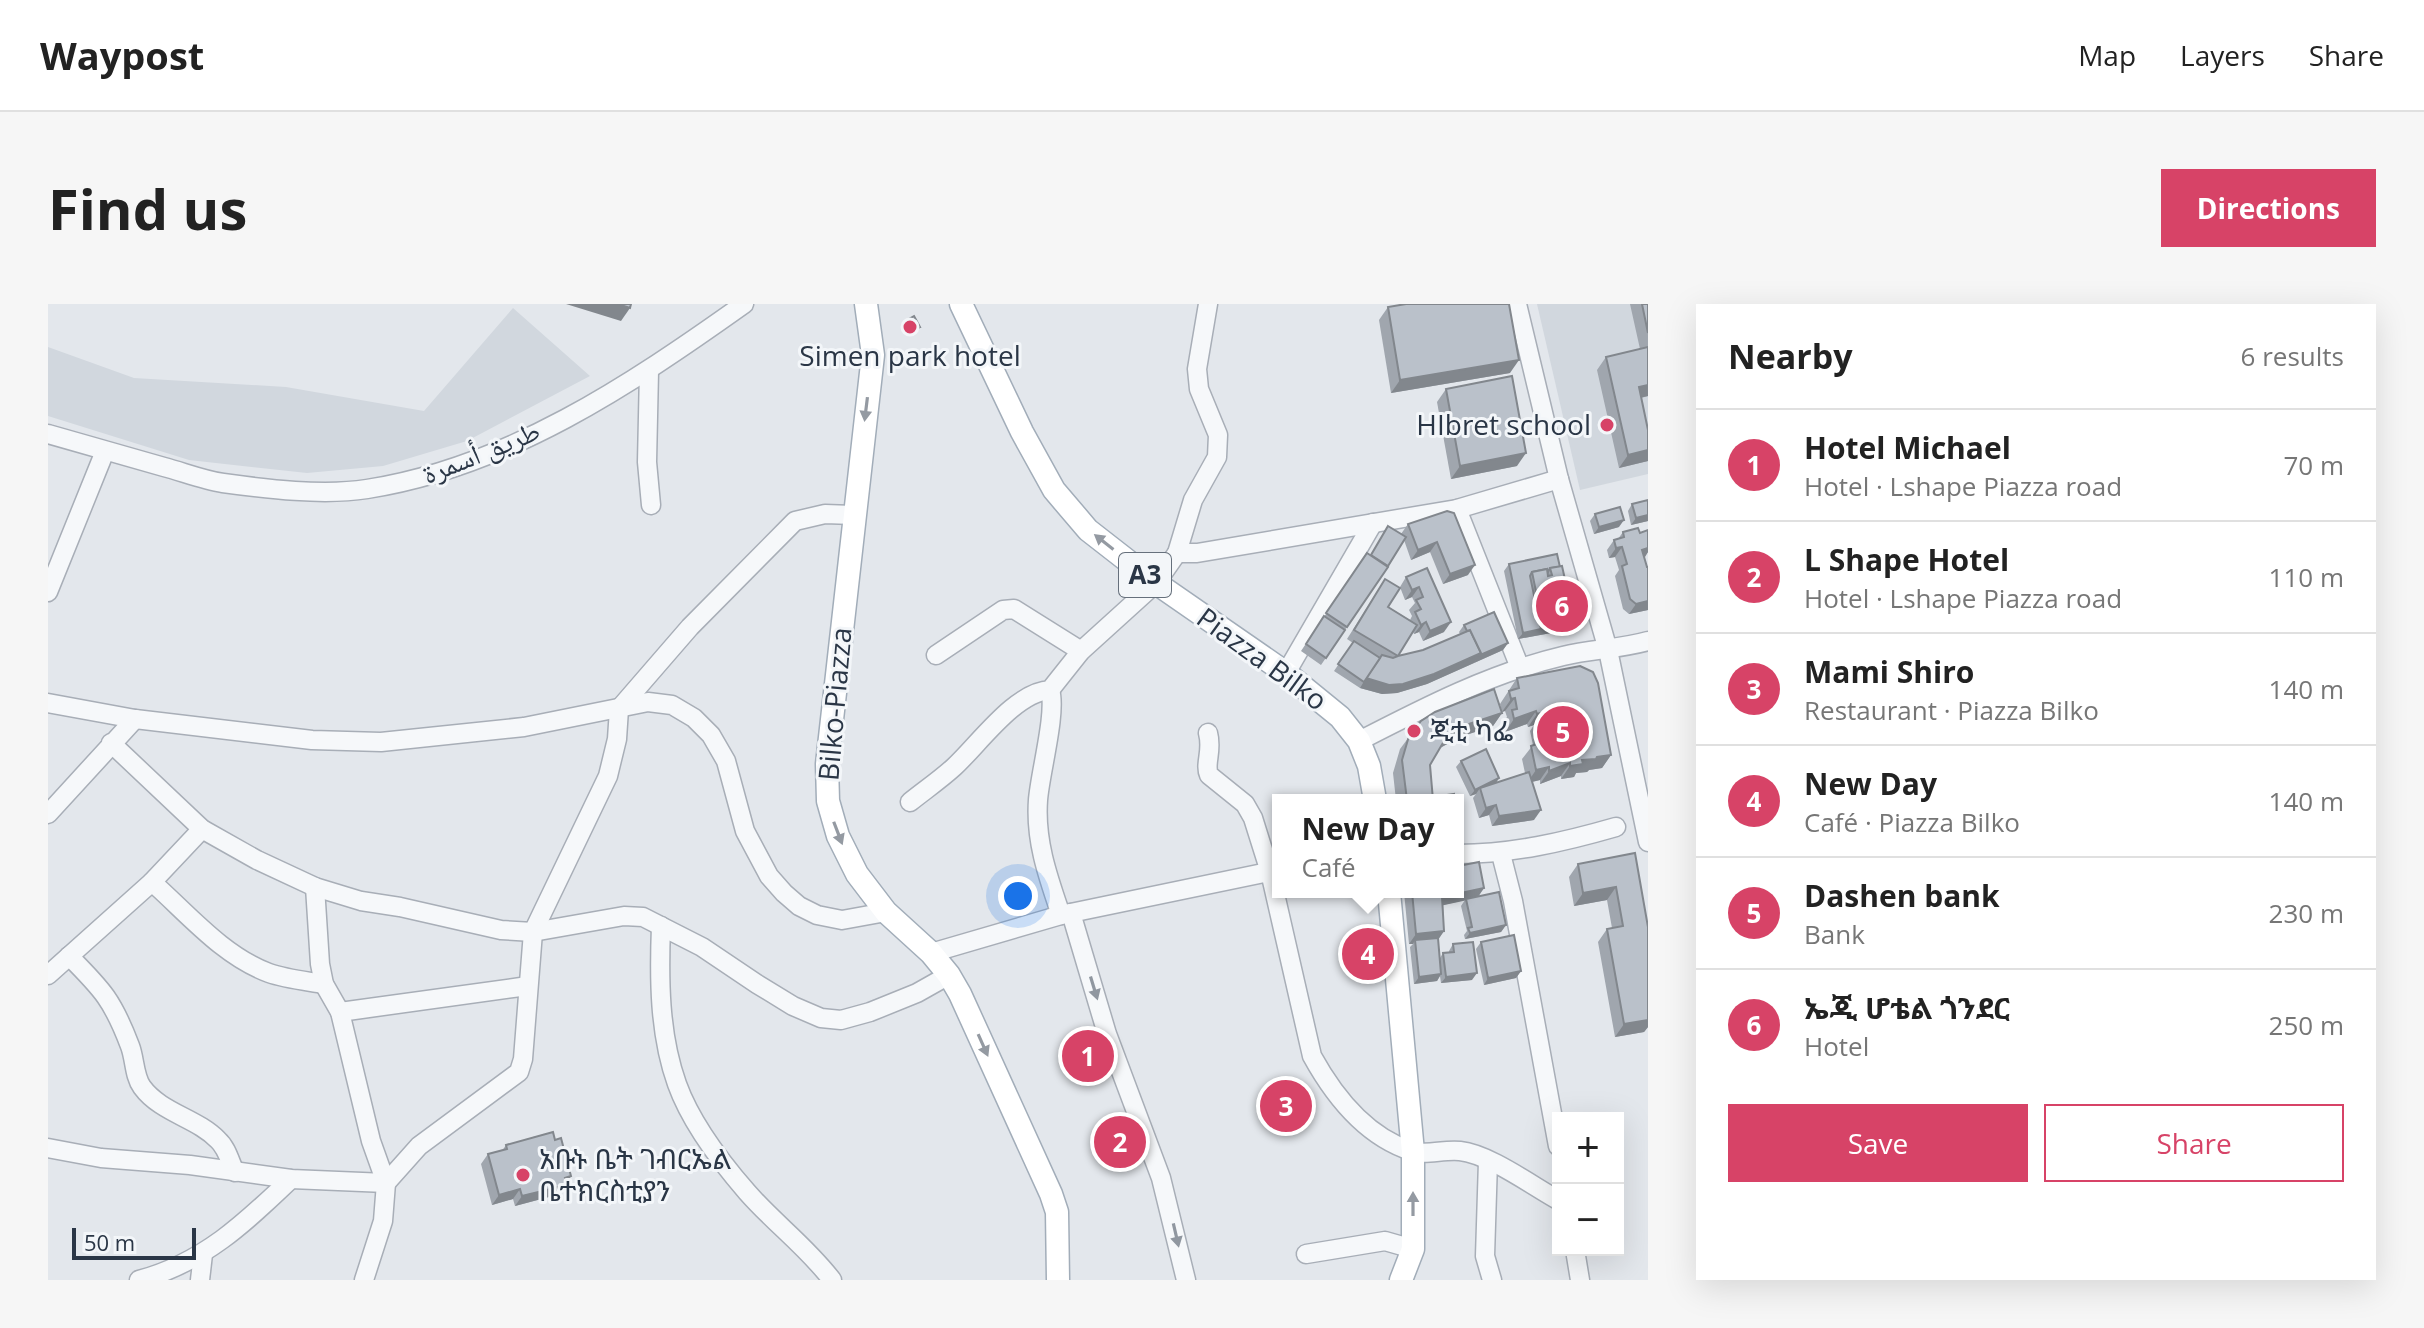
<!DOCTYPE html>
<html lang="en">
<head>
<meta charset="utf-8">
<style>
	:root { --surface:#fff; --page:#f6f6f6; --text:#222; --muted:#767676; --line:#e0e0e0; --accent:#d74367 }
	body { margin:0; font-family:"Open Sans","Noto Naskh Arabic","Noto Sans Ethiopic",sans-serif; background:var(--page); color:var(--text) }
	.controls { position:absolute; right:24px; bottom:24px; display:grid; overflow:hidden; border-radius:0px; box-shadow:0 8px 32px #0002 }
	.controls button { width:72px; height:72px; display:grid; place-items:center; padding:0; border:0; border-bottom:2px solid var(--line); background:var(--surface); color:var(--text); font:40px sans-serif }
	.scale { position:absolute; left:24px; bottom:20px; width:124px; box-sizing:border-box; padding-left:8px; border:4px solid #2a3646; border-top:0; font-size:22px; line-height:28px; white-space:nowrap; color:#2a3646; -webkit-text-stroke:6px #f3f6f9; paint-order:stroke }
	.you { position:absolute; left:970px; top:592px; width:28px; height:28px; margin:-20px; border:6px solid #fff; border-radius:50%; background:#1a73e8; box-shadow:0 0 0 12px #1a73e833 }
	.badge { display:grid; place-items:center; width:52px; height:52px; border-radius:50%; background:var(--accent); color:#fff; font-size:26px; font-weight:700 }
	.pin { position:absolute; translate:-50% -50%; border:4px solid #fff; box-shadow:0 2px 8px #0006 }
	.popup { position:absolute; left:1224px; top:490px; width:192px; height:104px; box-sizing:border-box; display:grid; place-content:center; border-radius:0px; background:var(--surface); filter:drop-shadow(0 2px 6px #0005); font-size:26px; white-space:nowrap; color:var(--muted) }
	.popup b { font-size:30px; color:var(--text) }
	.popup::after { content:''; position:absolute; left:50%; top:100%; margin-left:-16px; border:16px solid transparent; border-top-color:var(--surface) }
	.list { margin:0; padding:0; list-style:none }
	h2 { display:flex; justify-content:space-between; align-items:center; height:104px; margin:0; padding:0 32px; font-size:34px }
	h2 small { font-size:26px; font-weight:400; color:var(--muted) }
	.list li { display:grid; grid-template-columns:52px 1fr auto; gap:24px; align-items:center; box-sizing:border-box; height:112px; padding:0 32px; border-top:2px solid var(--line) }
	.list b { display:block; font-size:30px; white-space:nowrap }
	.list p { margin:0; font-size:26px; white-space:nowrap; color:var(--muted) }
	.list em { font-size:26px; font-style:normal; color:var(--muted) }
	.actions { display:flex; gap:16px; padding:24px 32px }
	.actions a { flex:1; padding:18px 0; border:2px solid var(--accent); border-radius:0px; text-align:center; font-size:28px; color:var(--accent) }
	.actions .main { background:var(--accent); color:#fff }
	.map { position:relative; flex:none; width:1600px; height:976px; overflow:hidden; border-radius:0px }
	header { display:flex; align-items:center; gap:48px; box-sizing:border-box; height:112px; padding:0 40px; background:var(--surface); border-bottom:2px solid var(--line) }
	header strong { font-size:38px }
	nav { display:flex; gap:44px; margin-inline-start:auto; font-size:28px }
	.intro { display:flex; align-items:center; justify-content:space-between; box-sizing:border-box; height:192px; padding:0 48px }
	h1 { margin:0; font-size:56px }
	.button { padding:20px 36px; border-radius:0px; background:var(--accent); color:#fff; font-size:28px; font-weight:700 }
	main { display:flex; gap:48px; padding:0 48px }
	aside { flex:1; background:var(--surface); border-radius:0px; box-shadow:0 8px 32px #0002 }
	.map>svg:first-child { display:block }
	.built { fill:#d1d7de }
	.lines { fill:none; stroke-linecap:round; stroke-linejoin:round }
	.minor-casing { stroke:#a8aeb7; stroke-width:21 }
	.major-casing { stroke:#a2adb9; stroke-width:25 }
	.minor { stroke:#f6f8fa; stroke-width:18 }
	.major { stroke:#fff; stroke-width:22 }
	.wall { fill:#a0a6ae }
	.shaded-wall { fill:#82878d }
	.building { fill:#bac1ca; stroke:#82878d; stroke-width:2 }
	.oneway { fill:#949aa2 }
	.oneway2 { fill:#9097a0 }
	.poi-dot { fill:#d74367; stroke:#f3f6f9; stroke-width:3 }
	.labels { text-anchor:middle; stroke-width:6; stroke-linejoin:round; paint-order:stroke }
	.shield { fill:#f3f6f9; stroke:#66707c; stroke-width:2 }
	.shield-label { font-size:26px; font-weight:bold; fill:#2a3646 }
	.poi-label { font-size:28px; fill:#2a3646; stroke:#f3f6f9; text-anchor:start }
	.street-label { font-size:28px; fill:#2a3646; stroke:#f3f6f9 }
</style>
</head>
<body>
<header>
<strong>Waypost</strong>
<nav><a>Map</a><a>Layers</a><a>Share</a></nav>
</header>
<div class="intro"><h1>Find us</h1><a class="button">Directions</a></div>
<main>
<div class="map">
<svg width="1600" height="976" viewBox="0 0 1600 976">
	<rect width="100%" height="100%" fill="#e3e7ec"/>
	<!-- built -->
	<g class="built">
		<polygon points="1489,0 1600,0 1600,170 1532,186"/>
		<polygon points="465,4 542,72 419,137 335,162 259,169 141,156 0,112 0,43 86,74 238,83 376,107"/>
	</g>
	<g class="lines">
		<!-- minor casing -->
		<g class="minor-casing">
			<g id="minor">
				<polyline points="1469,0 1511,175 1560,346 1600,538"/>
				<polyline points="601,67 599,158 603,201"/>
				<path d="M 0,130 C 39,141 78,152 116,163 C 135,168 155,176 175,179 C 219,185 275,192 319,185 C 460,163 582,81 696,0"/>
				<polyline points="1409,205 1472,364"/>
				<polyline points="1129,249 1149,249 1409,205 1511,175"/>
				<polyline points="0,288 57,147"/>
				<polyline points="888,351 955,306 966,305 1033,347"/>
				<polyline points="1238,369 1325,219"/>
				<path d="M 1002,386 C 1009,408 992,469 990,496 C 987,537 1000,573 1013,611"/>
				<polyline points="0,399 87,415 264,436 333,438 476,423 600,398 624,401 646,414 663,431 678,457 697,527 721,572 736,589 751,602 769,611 794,616 838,608"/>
				<path d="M 1160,429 C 1165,447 1156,460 1161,471 L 1197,500 L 1205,514 L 1222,568 L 1264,752 C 1286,792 1317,832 1363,847 C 1377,852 1396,845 1412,847 C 1441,850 1483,881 1510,896"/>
				<path d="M 1311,437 C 1377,403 1443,369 1515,352 C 1543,345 1572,345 1600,337"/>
				<polyline points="63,439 154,525 209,556 267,583 313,597 352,603 453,626 485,628 576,612 595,613 654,643 709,680 745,702 773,714 793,716 822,708 869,689 901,671"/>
				<path d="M 862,498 C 877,486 893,475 906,463 C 931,440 967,388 1002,386 L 1033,347 L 1108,279 L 1129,249 L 1145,196 L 1169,153 L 1170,131 L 1151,85 L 1149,65 L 1160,0"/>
				<polyline points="0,510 87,415"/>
				<path d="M 1410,550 C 1464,550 1516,538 1568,523"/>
				<polyline points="1453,550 1465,597 1510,842"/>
				<path d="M 104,578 C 140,610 175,652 221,669 C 238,675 259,677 276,680"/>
				<polyline points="267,583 272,660 276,680 292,708 323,837 338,879 335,917 316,976"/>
				<polyline points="1023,609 1059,730 1113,874 1138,976"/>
				<path d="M 613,622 C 611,674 611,730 629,780 C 643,819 672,857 699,888 C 726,919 759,943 784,976"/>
				<polyline points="883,649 1013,611 1230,566"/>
				<path d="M 21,652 C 55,686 65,697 82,742 C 87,755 86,772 94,783 C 113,809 149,814 170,836 C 179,844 182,858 187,868"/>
				<polyline points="0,671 104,578 154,525"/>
				<polyline points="292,708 480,682"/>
				<polyline points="0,844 53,854 142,861 243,875 338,879"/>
				<polyline points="1440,857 1437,952 1444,976"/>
				<polyline points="338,879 371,842 471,768 475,755 485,628 560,472 569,435 571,405 642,323 747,217 777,210 805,211"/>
				<polyline points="1527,946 1532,976"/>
				<polyline points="1258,950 1337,937 1365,945"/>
				<path d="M 91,976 C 155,959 197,919 243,875"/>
				<polyline points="152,976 155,950"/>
			</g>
		</g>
		<!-- major casing -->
		<g class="major-casing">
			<g id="major">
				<polyline points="818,0 825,51 779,460 780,497 790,532 809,570 838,608 883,649 901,671 912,690 1003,890 1009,908 1010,976"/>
				<polyline points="913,0 974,128 1006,186 1040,226 1108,279 1238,369 1292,413 1311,437 1321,462 1327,496"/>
				<polyline points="1341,588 1365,848 1365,945 1353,976"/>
			</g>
		</g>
		<!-- minor -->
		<use href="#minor" class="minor"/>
		<!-- major -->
		<use href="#major" class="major"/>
	</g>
	<!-- wall -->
	<g class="wall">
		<polygon points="1582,0 1600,0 1600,92 1593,94 1600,126 1600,157 1571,164 1549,66 1558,53 1592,45"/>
		<polygon points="1340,3 1462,69 1343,89 1331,16"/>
		<polygon points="1398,85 1469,162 1403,175 1389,98"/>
		<polygon points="1600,196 1600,217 1583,221 1580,207 1584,200"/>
		<polygon points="1399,207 1420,271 1395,280 1382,248 1363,256 1356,236 1340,263 1273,361 1253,347 1319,249 1322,251 1353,230 1360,220"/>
		<polygon points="1547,210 1571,223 1546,230 1542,217"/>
		<polygon points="1600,226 1600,248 1596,253 1600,306 1581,310 1575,305 1567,272 1571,266 1567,253 1561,254 1559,246 1566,236 1570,235 1575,228 1592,229"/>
		<polygon points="1509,250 1519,326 1508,328 1507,324 1503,329 1470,335 1456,267 1461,260"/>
		<polygon points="1379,264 1396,328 1375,337 1371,328 1366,330 1365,328 1350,352 1375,346 1412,330 1411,328 1416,321 1460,339 1455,346 1379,380 1349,389 1334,390 1312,384 1286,367 1305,339 1299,335 1337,275 1340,303 1362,316 1364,312 1361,306 1367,299 1364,293 1357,296 1352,283 1358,273"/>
		<polygon points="1469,374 1563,451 1554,464 1541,466 1539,468 1528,469 1526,473 1513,475 1513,472 1492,480 1492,476 1484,478 1486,516 1444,522 1441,511 1431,514 1425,494 1428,490 1422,492 1408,463 1413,457 1448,479 1477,469 1474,455 1485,441 1482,427 1486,421 1480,423 1479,420 1457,428 1455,419 1459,413 1457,407 1454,408 1454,409 1445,422 1412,433 1392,444 1382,461 1385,493 1406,496 1348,496 1345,469 1352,445 1373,417 1454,408 1452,400"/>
		<polygon points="1587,549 1600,623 1600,723 1596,728 1567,733 1550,638 1559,625 1564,624 1559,596 1526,602 1521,573 1530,560"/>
		<polygon points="1436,584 1430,593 1458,621 1453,628 1417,635 1416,631 1419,627 1413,602 1417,596 1395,601 1396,627 1390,636 1392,654 1395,649 1401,649 1401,647 1405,640 1424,676 1393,679 1392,672 1389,677 1366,680 1362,643 1365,640 1361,640 1356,588 1410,588"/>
		<polygon points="1433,638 1473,667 1468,674 1436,681 1428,645"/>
		<polygon points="507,836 523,872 512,890 467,902 465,895 444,901 433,860 440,850 454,847 458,841"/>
	</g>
	<!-- shaded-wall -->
	<g class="shaded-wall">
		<polygon points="518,0 570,0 582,4 573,17"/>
		<polygon points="872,23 870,27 857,29 859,26"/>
		<polygon points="1471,56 1462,69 1343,89 1352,76"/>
		<polygon points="1600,81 1600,92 1582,96 1591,83"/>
		<polygon points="1600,146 1600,157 1571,164 1580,151"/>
		<polygon points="1478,149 1469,162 1403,175 1412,162"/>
		<polygon points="1600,211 1600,217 1583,221 1588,214"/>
		<polygon points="1576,216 1571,223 1546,230 1551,223"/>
		<polygon points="1389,238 1382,248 1363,256 1370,246"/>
		<polygon points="1574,243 1567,253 1561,254 1568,244"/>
		<polygon points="1600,244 1600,248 1597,253 1587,256 1594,246"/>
		<polygon points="1427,261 1420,271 1395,280 1402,270"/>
		<polygon points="1371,283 1364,293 1357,296 1364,286"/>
		<polygon points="1600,297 1600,306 1581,310 1588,300"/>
		<polygon points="1513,311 1507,320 1510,319 1503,329 1470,335 1475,329 1493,325 1495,322 1508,312"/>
		<polygon points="1526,316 1519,326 1508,328 1515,318"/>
		<polygon points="1378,318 1371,328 1366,330 1373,321"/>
		<polygon points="1403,318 1396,328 1375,337 1382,327"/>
		<polygon points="1460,339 1455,346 1426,359 1430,352"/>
		<polygon points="1433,349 1426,359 1379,380 1349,389 1334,390 1312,384 1318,374"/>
		<polygon points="1467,394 1457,407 1454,408 1463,395"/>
		<polygon points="1488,407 1479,420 1457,428 1466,415"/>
		<polygon points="1501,407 1492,420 1491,414 1486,421 1480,423 1489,410"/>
		<polygon points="1454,409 1445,422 1412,433 1390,445 1399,432 1421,420"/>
		<polygon points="1503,432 1494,445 1486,447 1495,434"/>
		<polygon points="1563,451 1554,464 1541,466 1539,468 1528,469 1526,473 1513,475 1522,462 1534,456"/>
		<polygon points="1522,459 1513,472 1492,480 1501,467"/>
		<polygon points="1501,463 1492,476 1479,479 1488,466"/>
		<polygon points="1451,474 1447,481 1432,484 1428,490 1422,492 1427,486"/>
		<polygon points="1448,501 1441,511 1431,514 1438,504"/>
		<polygon points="1493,506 1486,516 1444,522 1451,512"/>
		<polygon points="1568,583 1559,596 1526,602 1535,589"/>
		<polygon points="1436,584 1429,594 1387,603 1394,593"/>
		<polygon points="1458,621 1453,628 1417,635 1422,629"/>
		<polygon points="1396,627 1389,637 1367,636 1365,640 1361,640 1368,630"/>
		<polygon points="1473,667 1468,674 1436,681 1440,674"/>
		<polygon points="1429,669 1424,676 1393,679 1398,673"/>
		<polygon points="1393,670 1389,677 1366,680 1371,673"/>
		<polygon points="1600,716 1600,723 1596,728 1567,733 1576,720"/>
		<polygon points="523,872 512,890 467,902 474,892"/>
		<polygon points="472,885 465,895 444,901 451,891"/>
	</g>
	<!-- building -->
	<g class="building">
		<polygon points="570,0 583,0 582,4"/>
		<polygon points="1358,0 1461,0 1471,56 1352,76 1340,3"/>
		<polygon points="1594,0 1600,0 1600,29"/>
		<polygon points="866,12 872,23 859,26 859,16"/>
		<polygon points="1600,43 1600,81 1591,83 1600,126 1600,146 1580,151 1558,53"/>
		<polygon points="1464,72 1478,149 1412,162 1398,85"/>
		<polygon points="1600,196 1600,211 1588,214 1584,200"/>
		<polygon points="1572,203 1576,216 1551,223 1547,210"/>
		<polygon points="1399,207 1406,209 1427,261 1402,270 1389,238 1370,246 1360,220"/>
		<polygon points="1340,222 1358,233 1340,262 1323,251"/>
		<polygon points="1590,224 1592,229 1600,226 1600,244 1594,246 1599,263 1600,263 1600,297 1588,300 1582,295 1574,262 1579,260 1574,243 1568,244 1566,236 1576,233 1575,228"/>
		<polygon points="1319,249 1340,263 1299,323 1278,309"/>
		<polygon points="1509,250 1512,263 1502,264 1500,268 1499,265 1484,268 1482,272 1493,325 1475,329 1461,260"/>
		<polygon points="1514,262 1526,316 1515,318 1513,311 1508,312 1510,319 1495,322 1484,268 1499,265 1500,272 1504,271 1502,264"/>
		<polygon points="1379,264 1403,318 1382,327 1378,318 1373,321 1367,308 1373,305 1368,296 1375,293 1371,283 1364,286 1358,273"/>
		<polygon points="1337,275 1352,284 1340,303 1369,321 1350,352 1375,346 1422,326 1433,349 1386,370 1355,380 1341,381 1318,374 1334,351 1345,354 1350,352 1306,326"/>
		<polygon points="1446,308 1460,339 1430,352 1433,349 1422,326 1419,327 1416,321"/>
		<polygon points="1276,312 1297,326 1278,354 1258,340"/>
		<polygon points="1306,337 1332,354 1316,378 1290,360"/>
		<polygon points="1532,362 1545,368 1550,379 1563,451 1549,453 1548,455 1534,456 1535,460 1522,462 1522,459 1501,467 1501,463 1488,466 1483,442 1503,435 1503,432 1495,434 1491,414 1502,412 1501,407 1489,410 1488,407 1466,415 1464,406 1469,405 1467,394 1463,395 1461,387 1471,384 1469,374"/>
		<polygon points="1446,385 1454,409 1421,420 1399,432 1382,461 1385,496 1359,496 1354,456 1361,432 1373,417 1387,408"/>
		<polygon points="1438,445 1451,474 1427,486 1413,457"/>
		<polygon points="1481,468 1493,506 1451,512 1448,501 1438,504 1432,484"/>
		<polygon points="1406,490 1406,496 1385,496 1385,493"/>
		<polygon points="1587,549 1600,623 1600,716 1576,720 1559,625 1575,622 1568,583 1535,589 1530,560"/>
		<polygon points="1431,558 1436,584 1394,593 1396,627 1368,630 1364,588 1410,588 1410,562"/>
		<polygon points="1451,588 1458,621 1422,629 1420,624 1424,623 1418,595"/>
		<polygon points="1466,631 1473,667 1440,674 1433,638"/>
		<polygon points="1390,634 1393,670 1371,673 1367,636"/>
		<polygon points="1425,638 1429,669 1398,673 1395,649 1406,648 1405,640"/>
		<polygon points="505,828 507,836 513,834 523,872 517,874 519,881 474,892 472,885 451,891 440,850 459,845 458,841"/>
	</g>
	<!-- one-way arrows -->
	<defs><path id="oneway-solid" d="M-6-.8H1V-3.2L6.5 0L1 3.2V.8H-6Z" transform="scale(2)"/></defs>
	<g class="oneway">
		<use href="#oneway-solid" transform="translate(818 105) rotate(97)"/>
		<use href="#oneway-solid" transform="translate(1056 238) rotate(-142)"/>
		<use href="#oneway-solid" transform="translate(790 529) rotate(69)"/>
		<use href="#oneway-solid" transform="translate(935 741) rotate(66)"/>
		<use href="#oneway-solid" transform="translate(1365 900) rotate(-90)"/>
	</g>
	<g class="oneway2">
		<use href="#oneway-solid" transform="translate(1046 684) rotate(73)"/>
		<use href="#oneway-solid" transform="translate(1128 931) rotate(77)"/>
	</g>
	<!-- markers -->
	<g class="poi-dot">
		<circle cx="862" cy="23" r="8"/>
		<circle cx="1559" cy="121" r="8"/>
		<circle cx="1366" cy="427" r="8"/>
		<circle cx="475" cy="871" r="8"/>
	</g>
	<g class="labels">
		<!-- shield labels -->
		<rect class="shield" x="1071" y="249" width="52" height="44" rx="6"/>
		<g class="shield-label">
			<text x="1097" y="280">A3</text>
		</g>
		<!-- poi labels -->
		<g class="poi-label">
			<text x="862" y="62" text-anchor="middle">Simen park hotel</text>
			<text x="1543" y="131" text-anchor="end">HIbret school</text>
			<text x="1382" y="437">ጂቲ ካፌ</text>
			<text x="491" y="865">አቡኑ ቤት ገብርኤል<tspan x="491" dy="32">ቤተክርስቲያን</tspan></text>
		</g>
		<!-- street labels -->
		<g class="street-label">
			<text transform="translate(433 148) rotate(-22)" y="10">طريق أسمرة</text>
			<text transform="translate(1214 355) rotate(36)" y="10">Piazza Bilko</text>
			<text transform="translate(787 400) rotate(-85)" y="10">Bilko-Piazza</text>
		</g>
	</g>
</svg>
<div class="controls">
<button>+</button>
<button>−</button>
</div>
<div class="scale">50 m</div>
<div class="you"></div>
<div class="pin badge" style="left:1040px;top:752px">1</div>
<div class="pin badge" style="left:1072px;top:838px">2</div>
<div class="pin badge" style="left:1238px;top:802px">3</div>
<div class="pin badge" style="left:1320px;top:650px">4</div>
<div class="popup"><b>New Day</b>Café</div>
<div class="pin badge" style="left:1515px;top:428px">5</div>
<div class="pin badge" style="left:1514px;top:302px">6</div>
</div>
<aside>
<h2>Nearby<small>6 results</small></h2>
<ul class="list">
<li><span class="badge">1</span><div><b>Hotel Michael</b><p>Hotel · Lshape Piazza road</p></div><em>70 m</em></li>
<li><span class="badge">2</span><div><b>L Shape Hotel</b><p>Hotel · Lshape Piazza road</p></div><em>110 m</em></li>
<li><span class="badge">3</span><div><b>Mami Shiro</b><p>Restaurant · Piazza Bilko</p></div><em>140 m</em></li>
<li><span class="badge">4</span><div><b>New Day</b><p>Café · Piazza Bilko</p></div><em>140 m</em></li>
<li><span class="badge">5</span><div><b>Dashen bank</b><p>Bank</p></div><em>230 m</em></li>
<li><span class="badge">6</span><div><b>ኤጂ ሆቴል ጎንደር</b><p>Hotel</p></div><em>250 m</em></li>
</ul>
<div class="actions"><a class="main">Save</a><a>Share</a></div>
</aside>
</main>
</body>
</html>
